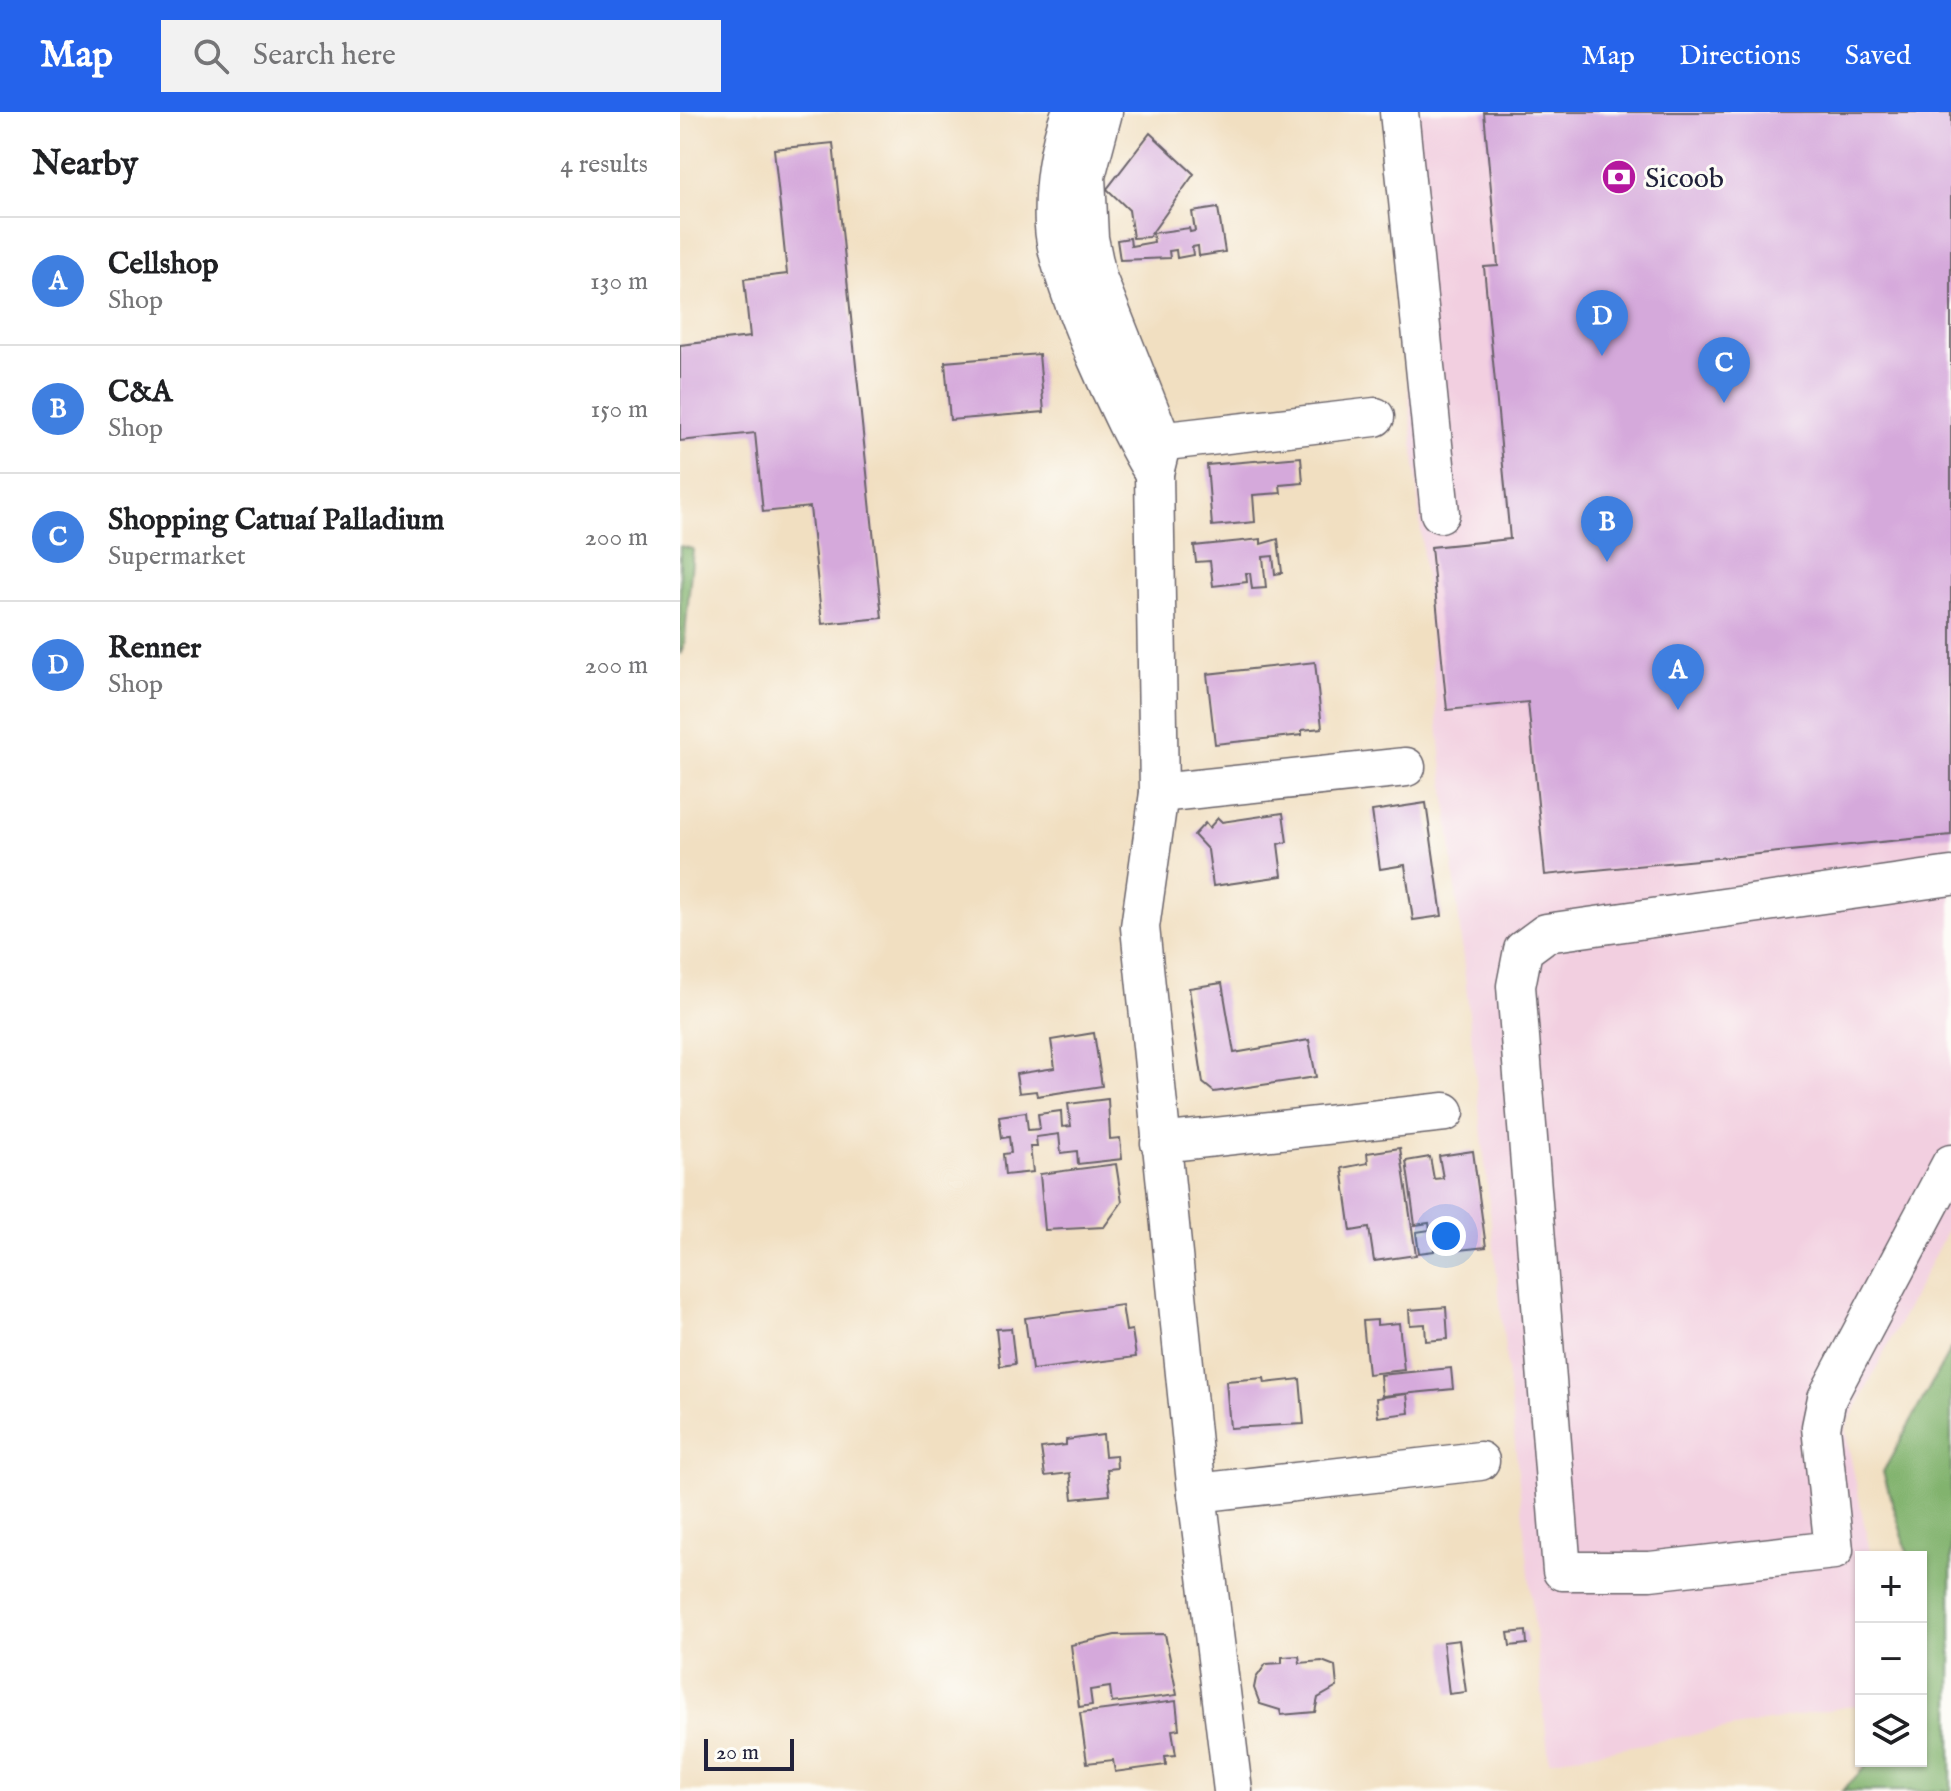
<!DOCTYPE html>
<html lang="en">
<head>
<meta charset="utf-8">
<style>
	:root { --surface:#fff; --page:#f2f2f2; --text:#202124; --muted:#757577; --line:#e0e0e0; --accent:#2563eb }
	body { margin:0; font-family:"IM FELL English",serif; background:var(--page); color:var(--text) }
	.controls { position:absolute; right:24px; bottom:24px; display:grid; overflow:hidden; border-radius:0px; box-shadow:0 2px 6px #0004 }
	.controls button { width:72px; height:72px; display:grid; place-items:center; padding:0; border:0; border-bottom:2px solid var(--line); background:var(--surface); color:var(--text); font:40px sans-serif }
	.scale { position:absolute; left:24px; bottom:20px; width:90px; box-sizing:border-box; padding-left:8px; border:4px solid #22223b; border-top:0; font-size:22px; line-height:28px; white-space:nowrap; color:#22223b; -webkit-text-stroke:6px #fdfcf7; paint-order:stroke }
	.you { position:absolute; left:766px; top:1124px; width:28px; height:28px; margin:-20px; border:6px solid #fff; border-radius:50%; background:#1a73e8; box-shadow:0 0 0 12px #1a73e833 }
	.badge { display:grid; place-items:center; width:52px; height:52px; border-radius:50%; background:var(--accent); color:#fff; font-size:26px; font-weight:700 }
	.pin { position:absolute; translate:-50% -66px; filter:drop-shadow(0 2px 4px #0008) }
	.pin::after { content:''; position:absolute; top:42px; width:28px; height:24px; background:inherit; clip-path:polygon(0 0,100% 0,50% 100%) }
	.list { margin:0; padding:0; list-style:none }
	h2 { display:flex; justify-content:space-between; align-items:center; height:104px; margin:0; padding:0 32px; font-size:34px }
	h2 small { font-size:26px; font-weight:400; color:var(--muted) }
	.list li { display:grid; grid-template-columns:52px 1fr auto; gap:24px; align-items:center; box-sizing:border-box; height:128px; padding:0 32px; border-top:2px solid var(--line) }
	.list b { display:block; font-size:30px; white-space:nowrap }
	.list p { margin:0; font-size:26px; white-space:nowrap; color:var(--muted) }
	.list em { font-size:26px; font-style:normal; color:var(--muted) }
	.icon { flex:none; width:44px; height:44px; fill:none; stroke:currentColor; stroke-width:2; stroke-linecap:round; stroke-linejoin:round }
	.map { position:relative; flex:none; width:1271px; height:1679px; overflow:hidden }
	header { display:flex; align-items:center; gap:48px; box-sizing:border-box; height:112px; padding:0 40px; background:var(--accent); color:#fff }
	header strong { font-size:38px }
	nav { display:flex; gap:44px; margin-inline-start:auto; font-size:28px }
	.search { width:560px; height:72px; background:var(--page); display:flex; align-items:center; gap:20px; box-sizing:border-box; padding:0 28px; border-radius:0px; color:var(--muted); font-size:30px }
	main { display:flex }
	aside { flex:1; background:var(--surface) }
	.map>svg:first-child { display:block }
	.built { fill:#f2cfe0 }
	.forest { fill:#82b36e; stroke:#526a54; stroke-width:2 }
	.building { fill:#d5a9db }
	.lines { fill:none; stroke-linecap:round; stroke-linejoin:round }
	.minor-casing { stroke:#6a646a; stroke-width:41 }
	.minor { stroke:#fff; stroke-width:38 }
	.labels { text-anchor:middle; stroke-width:6; stroke-linejoin:round; paint-order:stroke }
	.poi-label { font-size:28px; fill:#22223b; stroke:#fdfcf7; text-anchor:start }
</style>
</head>
<body>
<header>
<strong>Map</strong>
<div class="search"><svg class="icon" aria-label="search" viewBox="0 0 24 24"><circle cx="10" cy="10" r="6"/><path d="M15 15l6 6"/></svg>Search here</div>
<nav><a>Map</a><a>Directions</a><a>Saved</a></nav>
</header>
<main>
<aside>
<h2>Nearby<small>4 results</small></h2>
<ul class="list">
<li><span class="badge" style="background:#3f7fe0">A</span><div><b>Cellshop</b><p>Shop</p></div><em>130 m</em></li>
<li><span class="badge" style="background:#3f7fe0">B</span><div><b>C&amp;A</b><p>Shop</p></div><em>150 m</em></li>
<li><span class="badge" style="background:#3f7fe0">C</span><div><b>Shopping Catuaí Palladium</b><p>Supermarket</p></div><em>200 m</em></li>
<li><span class="badge" style="background:#3f7fe0">D</span><div><b>Renner</b><p>Shop</p></div><em>200 m</em></li>
</ul>
</aside>
<div class="map">
<svg width="1271" height="1679" viewBox="0 0 1271 1679">
	<rect width="100%" height="100%" fill="#fdfcf7"/>
	<filter id="ink" filterUnits="userSpaceOnUse"><feTurbulence type="fractalNoise" baseFrequency=".0125" numOctaves="2"/><feDisplacementMap in="SourceGraphic" scale="16" xChannelSelector="R" yChannelSelector="G"/><feConvolveMatrix kernelMatrix="1 2 1 2 8 2 1 2 1" color-interpolation-filters="sRGB"/></filter>
	<filter id="wash" filterUnits="userSpaceOnUse"><feTurbulence type="fractalNoise" baseFrequency=".006" numOctaves="4" result="noise"/><feDisplacementMap in="SourceGraphic" scale="32" xChannelSelector="R" yChannelSelector="G"/><feGaussianBlur stdDeviation="1.8" result="paint"/><feColorMatrix in="noise" values="0 0 0 0 0 0 0 0 0 0 0 0 0 0 0 0 0 1.4 0 .05"/><feComposite in="paint" operator="in"/></filter>
	<g filter="url(#wash)">
		<rect width="100%" height="100%" fill="#f1dfc1"/>
		<!-- built -->
		<polygon class="built" points="704,0 1271,0 1271,1111 1165,1317 1191,1445 1181,1445 1181,1592 869,1649 757,603"/>
		<!-- forest -->
		<g class="forest">
			<polygon points="0,434 13,437 4,534 0,543"/>
			<polygon points="1271,1236 1271,1679 1162,1679 1191,1649 1241,1649 1241,1445 1229,1445 1203,1360"/>
		</g>
		<g id="blocks">
			<!-- building -->
			<g class="building">
				<polygon points="804,0 1271,0 1271,723 865,763 848,590 767,598 751,435 830,427 804,155 818,154"/>
				<polygon points="470,21 514,62 469,125 453,126 449,98 427,77"/>
				<polygon points="153,31 202,506 142,512 130,395 83,400 75,321 0,329 0,233 70,225 64,167 107,162 94,37"/>
				<polygon points="538,96 545,140 519,144 518,134 512,135 513,143 497,146 496,138 489,139 490,146 440,148 437,128 450,126 451,134 474,130 473,121 509,116 510,120 515,119 512,100"/>
				<polygon points="359,242 364,300 270,308 265,250"/>
				<polygon points="621,345 623,371 600,373 601,381 573,383 575,410 532,414 527,353"/>
				<polygon points="581,427 581,432 598,427 602,461 595,462 593,444 583,445 586,476 572,477 570,461 566,461 567,470 533,474 530,449 516,450 514,434"/>
				<polygon points="635,550 642,616 622,618 622,623 535,632 527,562"/>
				<polygon points="746,691 762,804 733,808 725,753 700,757 692,699"/>
				<polygon points="603,701 607,730 598,732 602,764 533,774 528,738 514,723 525,711 529,716 538,706 542,710"/>
				<polygon points="542,871 554,941 629,928 636,965 534,980 523,971 509,876"/>
				<polygon points="414,921 422,974 357,984 356,979 339,981 336,962 375,956 371,928"/>
				<polygon points="428,987 430,1027 440,1026 442,1047 398,1052 397,1039 381,1041 379,1022 356,1025 357,1035 350,1035 353,1060 325,1063 323,1042 331,1041 329,1025 322,1026 319,1004 346,1000 348,1018 360,1017 358,1002 381,999 382,1015 391,1014 388,992"/>
				<polygon points="720,1036 736,1143 694,1149 689,1116 671,1119 662,1056 688,1051 687,1041"/>
				<polygon points="793,1039 806,1135 779,1138 777,1130 754,1133 754,1139 739,1141 736,1120 750,1118 749,1111 735,1113 726,1049 750,1045 754,1067 763,1066 759,1044"/>
				<polygon points="436,1052 442,1090 424,1115 365,1118 360,1062"/>
				<polygon points="442,1193 446,1219 452,1218 456,1245 352,1258 345,1206"/>
				<polygon points="766,1195 768,1227 746,1229 745,1212 730,1213 729,1198"/>
				<polygon points="697,1208 697,1213 719,1211 724,1258 688,1262 683,1209"/>
				<polygon points="331,1216 335,1252 320,1254 316,1217"/>
				<polygon points="771,1256 773,1277 702,1284 700,1263"/>
				<polygon points="584,1266 585,1271 620,1267 624,1312 550,1316 546,1269"/>
				<polygon points="727,1282 729,1301 698,1305 696,1286"/>
				<polygon points="423,1323 425,1344 436,1343 437,1356 427,1357 430,1383 393,1387 390,1361 365,1364 361,1336 386,1333 386,1328"/>
				<polygon points="846,1519 847,1532 830,1534 828,1521"/>
				<polygon points="485,1522 497,1583 432,1591 430,1575 410,1578 412,1593 399,1595 391,1533 435,1523"/>
				<polygon points="779,1528 786,1580 769,1582 763,1530"/>
				<polygon points="619,1544 620,1551 642,1549 655,1554 657,1575 638,1586 635,1600 601,1603 600,1598 580,1592 574,1576 576,1566 586,1552 602,1551 602,1545"/>
				<polygon points="496,1589 499,1617 492,1618 496,1643 485,1644 486,1653 435,1660 433,1648 407,1651 400,1601"/>
			</g>
		</g>
	</g>
	<g filter="url(#ink)">
		<use href="#blocks" fill-opacity="0" stroke="#6a646a" stroke-width="2"/>
		<g class="lines">
			<!-- minor casing -->
			<g class="minor-casing">
				<g id="minor">
					<path d="M 391,0 C 378,34 372,77 374,114 C 376,166 445,316 474,361"/>
					<polyline points="423,0 406,64 409,126 417,165 482,329 474,361 479,681 460,815 517,1381 553,1679"/>
					<polyline points="719,0 760,401"/>
					<polyline points="460,332 695,305"/>
					<polyline points="479,681 726,655"/>
					<polyline points="1271,764 866,821 843,838 836,874 882,1459 970,1459 1154,1438 1141,1315 1147,1286 1271,1052"/>
					<polyline points="480,1031 765,1000"/>
					<polyline points="517,1381 800,1349"/>
				</g>
			</g>
			<!-- minor -->
			<use href="#minor" class="minor"/>
		</g>
	</g>
	<!-- icons -->
	<defs>
		<g id="bank-disc" transform="scale(1.8)"><circle r="9.5" fill="#b5179e" stroke="#fdfcf7"/><path d="M-6-4H6V4H-6ZM0-2.3a2.3 2.3 0 1 0 0 4.6a2.3 2.3 0 1 0 0-4.6Z" fill="#fff"/></g>
	</defs>
	<g fill-rule="evenodd">
		<use href="#bank-disc" x="939" y="65"/>
	</g>
	<g class="labels">
		<!-- poi labels -->
		<g class="poi-label">
			<text x="965" y="75">Sicoob</text>
		</g>
	</g>
</svg>
<div class="controls">
<button>+</button>
<button>−</button>
<button><svg class="icon" aria-label="layers" viewBox="0 0 24 24"><path d="M12 4l9 5-9 5-9-5zM3 14l9 5 9-5"/></svg></button>
</div>
<div class="scale">20 m</div>
<div class="you"></div>
<div class="pin badge" style="left:998px;top:598px;background:#3f7fe0">A</div>
<div class="pin badge" style="left:927px;top:450px;background:#3f7fe0">B</div>
<div class="pin badge" style="left:1044px;top:291px;background:#3f7fe0">C</div>
<div class="pin badge" style="left:922px;top:244px;background:#3f7fe0">D</div>
</div>
</main>
</body>
</html>
